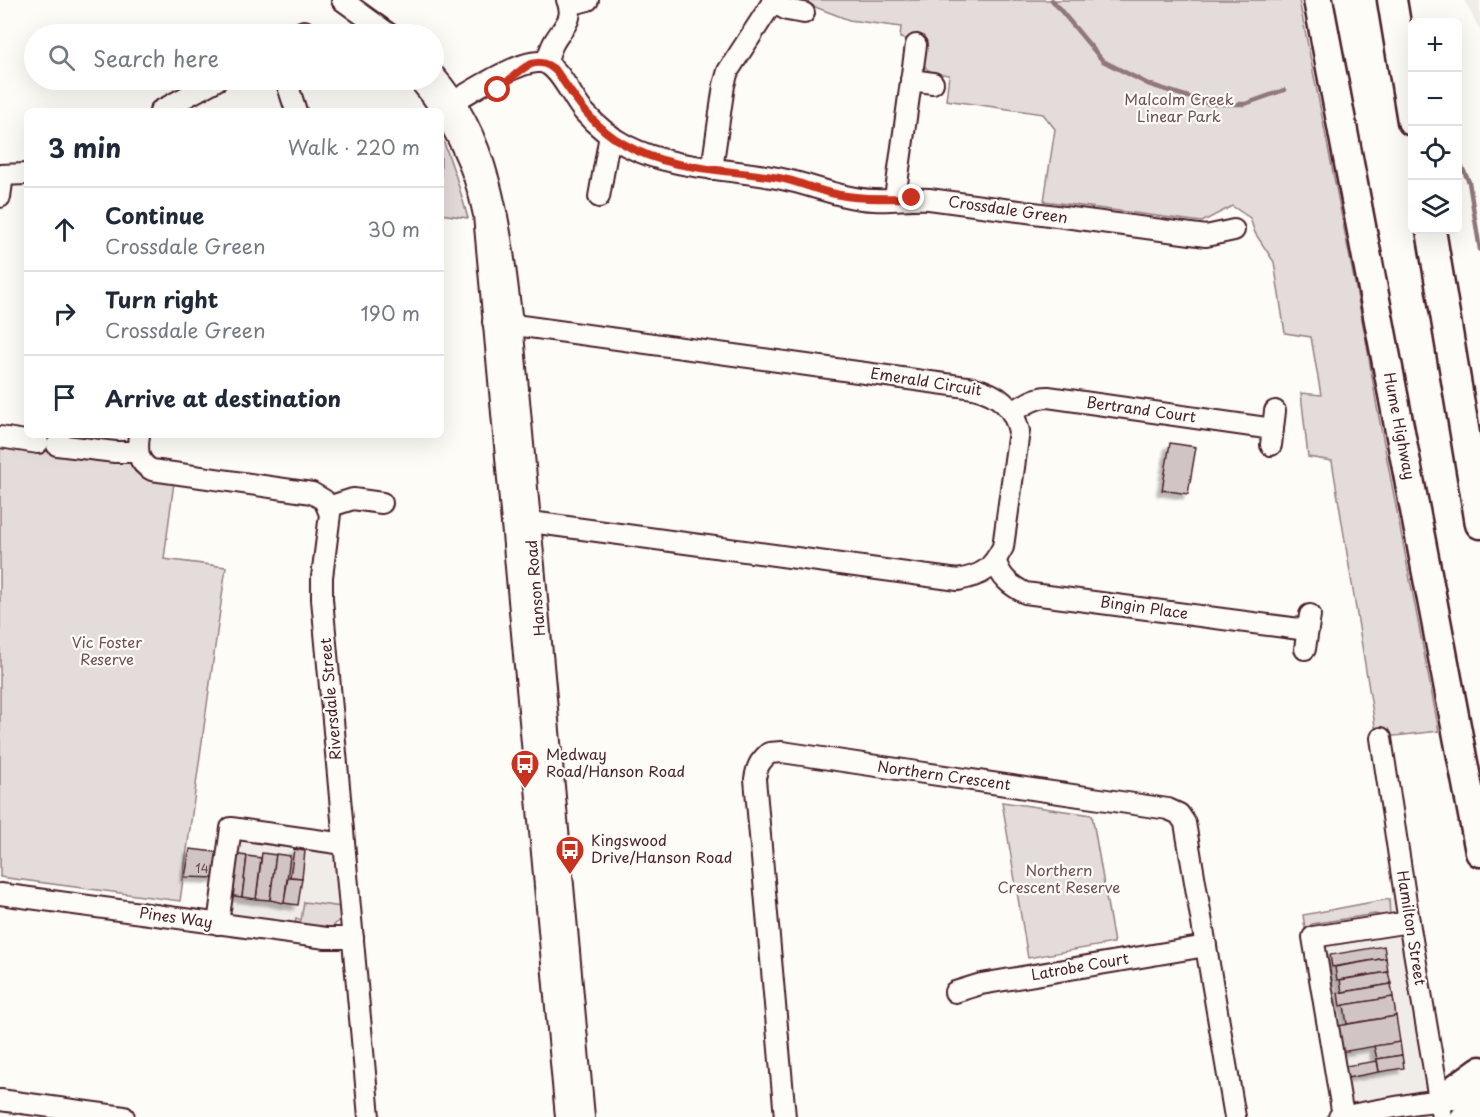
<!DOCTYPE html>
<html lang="en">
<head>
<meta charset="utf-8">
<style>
	:root { --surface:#fff; --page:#f2f2f3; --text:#1f2937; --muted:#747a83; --line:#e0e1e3 }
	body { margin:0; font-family:"Playpen Sans",sans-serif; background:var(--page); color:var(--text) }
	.controls { position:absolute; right:18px; top:18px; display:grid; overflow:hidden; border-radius:9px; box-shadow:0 6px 24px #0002 }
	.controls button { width:54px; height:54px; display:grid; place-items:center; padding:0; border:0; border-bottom:2px solid var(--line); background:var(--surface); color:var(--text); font:30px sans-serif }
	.stop { position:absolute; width:18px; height:18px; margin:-14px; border:4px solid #c8321e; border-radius:50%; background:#fff }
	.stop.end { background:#c8321e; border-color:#fff; box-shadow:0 2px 6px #0008 }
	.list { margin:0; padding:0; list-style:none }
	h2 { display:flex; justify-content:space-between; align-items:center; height:78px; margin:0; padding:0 24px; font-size:26px }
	h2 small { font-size:20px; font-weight:400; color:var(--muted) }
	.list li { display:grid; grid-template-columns:39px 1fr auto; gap:18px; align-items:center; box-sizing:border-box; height:84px; padding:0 24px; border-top:2px solid var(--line) }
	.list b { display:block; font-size:22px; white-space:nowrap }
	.list p { margin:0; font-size:20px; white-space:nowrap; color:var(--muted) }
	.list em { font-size:20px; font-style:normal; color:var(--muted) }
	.icon { flex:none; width:33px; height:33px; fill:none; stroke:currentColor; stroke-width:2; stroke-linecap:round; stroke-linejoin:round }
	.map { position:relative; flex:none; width:1480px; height:1117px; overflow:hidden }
	.search { position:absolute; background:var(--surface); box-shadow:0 6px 24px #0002; left:24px; top:24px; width:420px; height:66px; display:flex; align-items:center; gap:15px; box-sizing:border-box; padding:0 21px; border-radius:33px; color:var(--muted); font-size:22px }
	.panel { position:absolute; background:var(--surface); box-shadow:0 6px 24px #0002; left:24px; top:108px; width:420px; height:330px; border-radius:9px }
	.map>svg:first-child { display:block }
	.built { fill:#f0ece8 }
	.green { fill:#e3dcda; stroke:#967e82; stroke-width:1.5 }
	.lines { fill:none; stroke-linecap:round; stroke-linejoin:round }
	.stream { stroke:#91777b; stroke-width:4.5 }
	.building { fill:#d0c5c4; stroke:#4a1f2b; stroke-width:1.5; filter:url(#shadow) }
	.minor-casing { stroke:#4a1f2b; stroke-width:24 }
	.highway-casing { stroke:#4a1f2b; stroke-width:33 }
	.minor { stroke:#fdfcf7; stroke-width:20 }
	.highway { stroke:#fdfcf7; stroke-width:28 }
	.route { stroke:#c8321e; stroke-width:8 }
	.labels { text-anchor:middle; stroke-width:4.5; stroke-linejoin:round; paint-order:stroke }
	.number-label { font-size:12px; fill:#6c4851 }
	.park-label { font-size:15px; fill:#704e57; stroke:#fdfcf7 }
	.street-label { font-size:15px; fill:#4a1f2b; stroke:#fdfcf7 }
	.poi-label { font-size:15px; fill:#4a1f2b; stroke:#fdfcf7; text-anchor:start }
</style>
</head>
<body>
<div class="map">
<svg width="1480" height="1117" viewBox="0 0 1480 1117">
	<defs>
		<filter id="shadow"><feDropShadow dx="-5" dy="5" stdDeviation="1.5" flood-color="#0004"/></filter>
	</defs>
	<rect width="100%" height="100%" fill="#fdfcf7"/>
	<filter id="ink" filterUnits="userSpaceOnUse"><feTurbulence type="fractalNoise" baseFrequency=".0167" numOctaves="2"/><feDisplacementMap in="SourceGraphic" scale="12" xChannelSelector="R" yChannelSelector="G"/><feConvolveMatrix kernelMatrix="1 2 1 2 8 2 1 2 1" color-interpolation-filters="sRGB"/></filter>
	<g filter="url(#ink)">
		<!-- built -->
		<g class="built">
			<polygon points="1464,0 1480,0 1480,30"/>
			<polygon points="227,823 327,837 335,831 341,919 338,923 330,929 214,915"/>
			<polygon points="1397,897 1427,1085 1421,1094 1335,1109 1303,915"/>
		</g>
		<!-- green -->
		<g class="green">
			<path d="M 797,0 L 1299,0 L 1366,340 L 1377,407 L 1439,731 L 1377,738 L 1332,461 L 1308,457 L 1301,393 L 1321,395 L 1311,337 L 1285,333 L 1274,262 L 1255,233 L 1250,218 L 1232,206 L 1202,222 L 1044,201 L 1055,129 L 1043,114 L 946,100 L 949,75 C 921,72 922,68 925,42 L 900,38 L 901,27 L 849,20 Z"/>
			<polygon points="441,134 456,177 468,218 441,214"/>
			<polygon points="0,445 132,462 174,482 164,559 226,567 180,901 0,877"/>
			<polygon points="1002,802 1092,815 1114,943 1028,958"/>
			<polygon points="1389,899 1390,918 1375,914 1312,924 1308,928 1308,947 1303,915"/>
			<polygon points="304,902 342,907 341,919 330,929 295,926 296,919 301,920"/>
		</g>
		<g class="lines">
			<!-- stream -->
			<g class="stream">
				<polyline points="1052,0 1103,61 1148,84 1210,104 1245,104 1284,90"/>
				<polyline points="1458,159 1469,182 1480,250"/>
			</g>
		</g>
		<!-- building -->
		<g class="building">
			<polygon points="1170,443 1196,447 1188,494 1162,490"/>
			<polygon points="190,849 215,852 219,857 217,878 185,877"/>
			<polygon points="294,849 305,851 302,878 290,877"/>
			<polygon points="262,853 276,855 270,900 256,899"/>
			<polygon points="233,854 247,856 242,897 227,895"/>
			<polygon points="276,854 290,856 284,903 270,900"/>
			<polygon points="247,856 261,858 256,899 242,897"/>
			<polygon points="288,877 302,878 298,905 284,903"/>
			<polygon points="1384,946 1386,958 1332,967 1330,955"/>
			<polygon points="1386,958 1388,972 1337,980 1335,967"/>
			<polygon points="1388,972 1391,984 1342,992 1340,980"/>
			<polygon points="1391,984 1393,997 1340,1006 1338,993"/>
			<polygon points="1393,997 1396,1016 1347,1024 1344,1005"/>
			<polygon points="1396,1016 1400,1042 1335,1053 1331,1027"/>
			<polygon points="1400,1042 1402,1055 1377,1059 1374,1046"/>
			<polygon points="1402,1055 1404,1068 1379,1072 1377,1059"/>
			<polygon points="1377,1061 1379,1072 1347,1078 1345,1066"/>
		</g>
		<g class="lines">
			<!-- minor casing -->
			<g class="minor-casing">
				<g id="minor">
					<polyline points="342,0 389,34"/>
					<polyline points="772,2 787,10 804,13"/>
					<polyline points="569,5 588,0"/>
					<polyline points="297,34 304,31"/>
					<path d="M 546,63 C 548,57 550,50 553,44 C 561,28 576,20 567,0"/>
					<path d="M 434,75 C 495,143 501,237 512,323 L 584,1117"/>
					<polyline points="286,80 296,111"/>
					<path d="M 419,80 C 453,120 474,164 484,215 L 566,1117"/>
					<polyline points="911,80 933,83"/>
					<path d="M 443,108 C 464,96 517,60 541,62 C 559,64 572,99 584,112 C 596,125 611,138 627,146 C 674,170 730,168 782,179 C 813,185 842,199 874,200 C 893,201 910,198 929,199 L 1206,236 L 1234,230"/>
					<polyline points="160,111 217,80"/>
					<polyline points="712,169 724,85 728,71 774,0"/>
					<polyline points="0,175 27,174"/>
					<polyline points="0,197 3,175"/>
					<polyline points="599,197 610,135"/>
					<polyline points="895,198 916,45"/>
					<path d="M 493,322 L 974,388 C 998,394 1013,406 1019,431 L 1003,547 C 991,570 983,575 958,580 L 538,523 L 512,524"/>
					<path d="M 1013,412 C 1024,405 1035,397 1048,397 L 1273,429"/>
					<path d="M 139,435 C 137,450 137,463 152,470 L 312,493 L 324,500 L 330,514 L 322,577 L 322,599 L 369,1117"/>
					<polyline points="0,437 38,443"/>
					<polyline points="57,445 115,452 138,452"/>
					<polyline points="1271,445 1275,411"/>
					<polyline points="328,507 353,499 382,503"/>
					<path d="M 996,562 C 1001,578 1010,585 1025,593 L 1307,630"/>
					<polyline points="1305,649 1310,615"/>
					<polyline points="1381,738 1409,922 1442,1117"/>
					<polyline points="0,894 326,938 353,938"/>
					<polyline points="218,924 231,828 344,844"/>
					<polyline points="955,992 981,984 1206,946"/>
					<polyline points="0,1100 124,1117"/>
					<polyline points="1343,1116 1313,937 1409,922"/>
					<path d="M 785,1117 L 755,779 C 757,767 759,762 769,753 L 782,752 L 1168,809 L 1179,814 L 1185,823 L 1235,1117"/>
					<polyline points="1339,1117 1418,1103 1480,1096"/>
					<polyline points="1461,1117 1480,1111"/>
				</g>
			</g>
			<!-- highway casing -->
			<g class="highway-casing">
				<g id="highway">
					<polyline points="1318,0 1480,852"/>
					<polyline points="1392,0 1412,121"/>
					<polyline points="1431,230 1480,524"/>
					<polyline points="1440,1100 1480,1071"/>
				</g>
			</g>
			<!-- minor -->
			<use href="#minor" class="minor"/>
			<!-- highway -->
			<use href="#highway" class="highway"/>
		</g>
	</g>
	<g class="lines" filter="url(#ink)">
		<!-- route -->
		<path class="route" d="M 498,90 C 516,76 534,48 557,72 C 576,100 593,127 624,144 C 669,171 728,169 779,178 C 797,181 813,189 831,193 C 859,200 885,198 912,198"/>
	</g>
	<!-- icons -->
	<defs>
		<g id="bus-pin" transform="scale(1.5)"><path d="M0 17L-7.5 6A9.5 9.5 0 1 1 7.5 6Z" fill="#c8321e" stroke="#fdfcf7"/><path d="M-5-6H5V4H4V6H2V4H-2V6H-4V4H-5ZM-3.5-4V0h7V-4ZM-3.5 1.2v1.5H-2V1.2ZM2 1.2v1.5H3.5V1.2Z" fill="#fff"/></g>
	</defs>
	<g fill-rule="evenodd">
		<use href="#bus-pin" x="525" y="764"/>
		<use href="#bus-pin" x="570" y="850"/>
	</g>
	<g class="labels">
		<!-- number labels -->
		<g class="number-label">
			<text x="202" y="873">14</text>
		</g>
		<!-- park labels -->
		<g class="park-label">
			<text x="1179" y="105">Malcolm Creek<tspan x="1179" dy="17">Linear Park</tspan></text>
			<text x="107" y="648">Vic Foster<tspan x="107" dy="17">Reserve</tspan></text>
			<text x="1059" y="876">Northern<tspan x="1059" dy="17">Crescent Reserve</tspan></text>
		</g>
		<!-- street labels -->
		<g class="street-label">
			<text transform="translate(1008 210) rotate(8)" y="5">Crossdale Green</text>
			<text transform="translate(926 382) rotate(9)" y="5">Emerald Circuit</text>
			<text transform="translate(1141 410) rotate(8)" y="5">Bertrand Court</text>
			<text transform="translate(1399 426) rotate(79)" y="5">Hume Highway</text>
			<text transform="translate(536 588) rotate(-95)" y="5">Hanson Road</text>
			<text transform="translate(1144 608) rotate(8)" y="5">Bingin Place</text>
			<text transform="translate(331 699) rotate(-95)" y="5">Riversdale Street</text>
			<text transform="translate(944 776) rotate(8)" y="5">Northern Crescent</text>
			<text transform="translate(176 918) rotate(8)" y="5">Pines Way</text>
			<text transform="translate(1411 928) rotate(81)" y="5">Hamilton Street</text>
			<text transform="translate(1080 967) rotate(-10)" y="5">Latrobe Court</text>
		</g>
		<!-- poi labels -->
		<g class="poi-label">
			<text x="546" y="760">Medway<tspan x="546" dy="17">Road/Hanson Road</tspan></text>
			<text x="591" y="846">Kingswood<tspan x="591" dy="17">Drive/Hanson Road</tspan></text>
		</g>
	</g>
</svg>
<div class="controls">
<button>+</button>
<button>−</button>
<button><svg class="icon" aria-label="locate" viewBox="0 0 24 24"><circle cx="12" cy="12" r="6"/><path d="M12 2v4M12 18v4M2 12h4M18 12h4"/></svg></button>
<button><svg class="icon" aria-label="layers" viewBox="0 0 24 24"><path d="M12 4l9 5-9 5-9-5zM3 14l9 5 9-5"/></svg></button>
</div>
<div class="stop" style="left:498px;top:90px"></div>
<div class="stop end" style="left:912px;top:198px"></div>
<div class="search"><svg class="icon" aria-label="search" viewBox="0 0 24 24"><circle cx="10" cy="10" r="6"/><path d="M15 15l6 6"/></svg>Search here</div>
<section class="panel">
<h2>3 min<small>Walk · 220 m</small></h2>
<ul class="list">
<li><svg class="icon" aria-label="ahead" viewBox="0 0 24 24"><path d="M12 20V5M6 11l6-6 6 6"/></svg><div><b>Continue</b><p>Crossdale Green</p></div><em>30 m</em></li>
<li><svg class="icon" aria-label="right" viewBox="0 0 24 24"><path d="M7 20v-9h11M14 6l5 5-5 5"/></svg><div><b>Turn right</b><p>Crossdale Green</p></div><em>190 m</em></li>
<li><svg class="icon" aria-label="arrive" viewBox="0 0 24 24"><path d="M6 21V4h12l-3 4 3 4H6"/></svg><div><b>Arrive at destination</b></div></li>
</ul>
</section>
</div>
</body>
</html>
